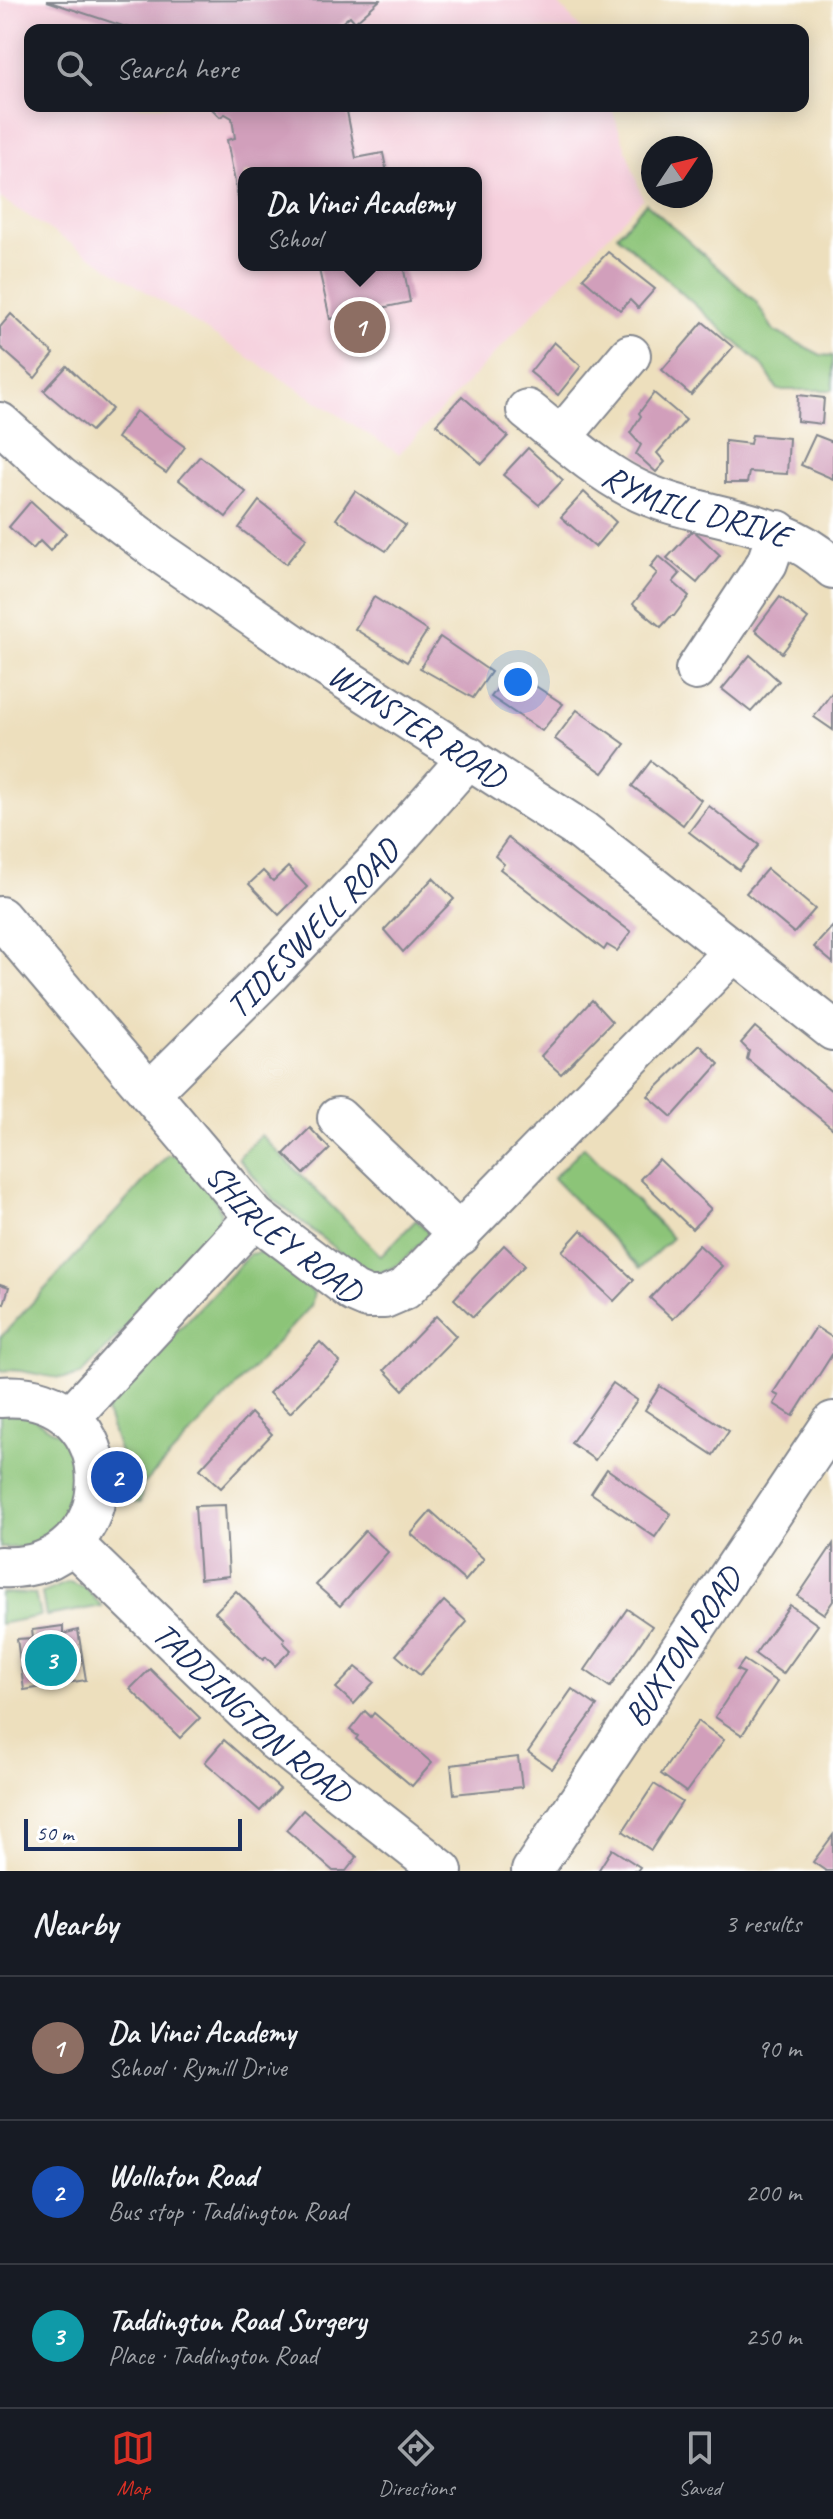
<!DOCTYPE html>
<html lang="en">
<head>
<meta charset="utf-8">
<style>
	:root { --surface:#171b24; --page:#242831; --text:#f1f3f6; --muted:#9ea1a6; --line:#363941; --accent:#d93025 }
	body { margin:0; font-family:Caveat,sans-serif; background:var(--page); color:var(--text) }
	.compass { position:absolute; left:641px; top:136px; width:72px; height:72px; border-radius:50%; background:var(--surface); box-shadow:0 4px 20px #0003; rotate:55deg }
	.scale { position:absolute; left:24px; bottom:20px; width:218px; box-sizing:border-box; padding-left:8px; border:4px solid #1b2f5e; border-top:0; font-size:22px; line-height:28px; white-space:nowrap; color:#1b2f5e; -webkit-text-stroke:6px #fff; paint-order:stroke }
	.you { position:absolute; left:518px; top:682px; width:28px; height:28px; margin:-20px; border:6px solid #fff; border-radius:50%; background:#1a73e8; box-shadow:0 0 0 12px #1a73e833 }
	.badge { display:grid; place-items:center; width:52px; height:52px; border-radius:50%; background:var(--accent); color:#fff; font-size:26px; font-weight:700 }
	.pin { position:absolute; translate:-50% -50%; border:4px solid #fff; box-shadow:0 2px 8px #0006 }
	.popup { position:absolute; left:238px; top:167px; width:244px; height:104px; box-sizing:border-box; display:grid; place-content:center; border-radius:16px; background:var(--surface); filter:drop-shadow(0 2px 6px #0005); font-size:26px; white-space:nowrap; color:var(--muted) }
	.popup b { font-size:30px; color:var(--text) }
	.popup::after { content:''; position:absolute; left:50%; top:100%; margin-left:-16px; border:16px solid transparent; border-top-color:var(--surface) }
	.list { margin:0; padding:0; list-style:none }
	h2 { display:flex; justify-content:space-between; align-items:center; height:104px; margin:0; padding:0 32px; font-size:34px }
	h2 small { font-size:26px; font-weight:400; color:var(--muted) }
	.list li { display:grid; grid-template-columns:52px 1fr auto; gap:24px; align-items:center; box-sizing:border-box; height:144px; padding:0 32px; border-top:2px solid var(--line) }
	.list b { display:block; font-size:30px; white-space:nowrap }
	.list p { margin:0; font-size:26px; white-space:nowrap; color:var(--muted) }
	.list em { font-size:26px; font-style:normal; color:var(--muted) }
	.icon { flex:none; width:44px; height:44px; fill:none; stroke:currentColor; stroke-width:2; stroke-linecap:round; stroke-linejoin:round }
	.map { position:relative; flex:none; width:833px; height:1871px; overflow:hidden }
	.search { position:absolute; background:var(--surface); box-shadow:0 4px 20px #0003; left:24px; right:24px; top:24px; height:88px; display:flex; align-items:center; gap:20px; box-sizing:border-box; padding:0 28px; border-radius:16px; color:var(--muted); font-size:30px }
	.sheet { height:536px; background:var(--surface) }
	nav { display:flex; justify-content:space-around; align-items:center; box-sizing:border-box; height:112px; border-top:2px solid var(--line); background:var(--surface); font-size:22px; color:var(--muted) }
	nav a { display:grid; justify-items:center; gap:4px }
	nav .on { color:var(--accent) }
	.map>svg:first-child { display:block }
	.built { fill:#f5cfdc; fill-rule:evenodd }
	.green { fill:#8cc478; stroke:#547a6b; stroke-width:2 }
	.building { fill:#d19fbb }
	.lines { fill:none; stroke-linecap:round; stroke-linejoin:round }
	.minor-casing { stroke:#84878e; stroke-width:44 }
	.minor { stroke:#fff; stroke-width:40 }
	.labels { text-anchor:middle; stroke-width:6; stroke-linejoin:round; paint-order:stroke }
	.street-label { font-size:34px; fill:#1b2f5e; stroke:#fff }
</style>
</head>
<body>
<div class="map">
<svg width="833" height="1871" viewBox="0 0 833 1871">
	<rect width="100%" height="100%" fill="#fff"/>
	<filter id="ink" filterUnits="userSpaceOnUse"><feTurbulence type="fractalNoise" baseFrequency=".0125" numOctaves="2"/><feDisplacementMap in="SourceGraphic" scale="16" xChannelSelector="R" yChannelSelector="G"/><feConvolveMatrix kernelMatrix="1 2 1 2 8 2 1 2 1" color-interpolation-filters="sRGB"/></filter>
	<filter id="wash" filterUnits="userSpaceOnUse"><feTurbulence type="fractalNoise" baseFrequency=".006" numOctaves="4" result="noise"/><feDisplacementMap in="SourceGraphic" scale="32" xChannelSelector="R" yChannelSelector="G"/><feGaussianBlur stdDeviation="1.8" result="paint"/><feColorMatrix in="noise" values="0 0 0 0 0 0 0 0 0 0 0 0 0 0 0 0 0 1.4 0 .05"/><feComposite in="paint" operator="in"/></filter>
	<g filter="url(#wash)">
		<rect width="100%" height="100%" fill="#eddfbd"/>
		<!-- built -->
		<path class="built" d="M 0,0 L 555,0 L 582,30 L 30,30 L 30,106 L 611,106 L 643,199 L 399,454 L 0,198 ZM 244,173 L 476,173 L 476,265 L 244,265 Z"/>
		<!-- green -->
		<g class="green">
			<polygon points="646,203 756,302 774,331 821,355 833,356 833,390 778,390 763,366 617,235"/>
			<path d="M 261,1135 L 381,1256 L 416,1220 L 430,1233 C 410,1253 399,1272 368,1275 L 273,1199 L 238,1158 Z"/>
			<polygon points="584,1147 672,1238 640,1268 553,1178"/>
			<path d="M 168,1155 L 177,1155 L 216,1200 L 221,1212 L 217,1231 L 82,1374 C 55,1386 29,1366 0,1371 L 0,1338 Z"/>
			<polygon points="261,1252 273,1256 314,1293 311,1306 143,1485 140,1503 122,1501 125,1480 122,1459 106,1412 113,1400 246,1258 250,1254"/>
			<polygon points="0,1413 29,1416 66,1439 79,1470 72,1516 37,1547 0,1548"/>
			<polygon points="69,1582 84,1587 102,1606 46,1616 42,1593"/>
			<polygon points="0,1593 35,1594 40,1616 0,1624"/>
		</g>
		<g id="blocks">
			<!-- building -->
			<g class="building">
				<polygon points="380,0 355,22 350,16 333,30 135,30 47,1"/>
				<polygon points="209,106 346,106 356,158 383,153 387,173 244,173 244,213 241,214 227,140 235,138 232,118 225,114 220,117"/>
				<polygon points="608,252 655,289 638,308 630,300 620,310 583,278"/>
				<polygon points="318,265 403,265 410,302 330,319"/>
				<polygon points="11,314 54,354 35,378 0,347 0,327"/>
				<polygon points="703,322 733,347 691,395 662,370"/>
				<polygon points="554,342 581,366 558,395 530,372"/>
				<polygon points="67,366 112,409 91,431 44,391"/>
				<polygon points="654,393 686,420 657,453 665,462 656,472 636,454 641,445 630,433 641,416 639,413"/>
				<polygon points="798,395 824,398 822,424 797,421"/>
				<polygon points="462,396 508,436 482,464 436,424"/>
				<polygon points="136,411 185,447 166,473 117,438"/>
				<polygon points="752,435 789,438 787,474 749,472 747,483 725,483 725,441 750,444"/>
				<polygon points="815,435 833,442 833,479 801,465"/>
				<polygon points="528,448 563,480 539,505 503,475"/>
				<polygon points="200,456 246,492 226,517 179,480"/>
				<polygon points="355,491 405,525 386,551 336,519"/>
				<polygon points="584,492 616,522 595,547 561,517"/>
				<polygon points="31,501 66,533 50,551 40,541 33,549 9,527"/>
				<polygon points="259,501 307,538 286,564 239,528"/>
				<polygon points="693,530 720,555 697,583 667,558"/>
				<polygon points="659,556 680,574 673,582 689,596 674,616 671,616 661,627 633,604 657,573 650,567"/>
				<polygon points="374,597 427,631 407,662 355,629"/>
				<polygon points="780,597 808,619 782,653 755,630"/>
				<polygon points="440,637 491,672 473,698 420,668"/>
				<polygon points="750,655 779,681 751,712 722,689"/>
				<polygon points="511,670 563,704 542,731 491,697"/>
				<polygon points="833,691 833,730 814,717"/>
				<polygon points="577,710 625,744 603,773 555,739"/>
				<polygon points="651,761 701,800 683,825 632,786"/>
				<polygon points="709,806 759,845 739,870 689,832"/>
				<polygon points="508,838 631,932 617,951 607,945 604,950 500,869 504,864 495,856"/>
				<polygon points="288,867 307,887 279,915 249,884 263,871 273,881"/>
				<polygon points="767,869 815,909 794,933 746,893"/>
				<polygon points="433,878 454,899 403,952 384,930"/>
				<polygon points="833,926 833,963 814,947"/>
				<polygon points="592,1000 612,1022 561,1074 541,1056"/>
				<polygon points="755,1027 833,1092 833,1129 747,1059 749,1051 741,1043"/>
				<polygon points="700,1045 719,1064 672,1117 648,1096"/>
				<polygon points="310,1128 330,1149 304,1174 284,1154"/>
				<polygon points="659,1159 711,1209 692,1229 640,1179"/>
				<polygon points="581,1230 634,1280 614,1301 562,1251"/>
				<polygon points="504,1245 525,1265 473,1317 454,1299"/>
				<polygon points="699,1245 722,1266 673,1319 650,1298"/>
				<polygon points="0,1284 9,1287 4,1304 0,1303"/>
				<polygon points="436,1316 456,1336 403,1390 384,1370"/>
				<polygon points="816,1327 833,1338 833,1353 793,1416 774,1404 779,1396 773,1393"/>
				<polygon points="320,1342 340,1362 290,1413 269,1393"/>
				<polygon points="613,1383 637,1400 595,1460 571,1443"/>
				<polygon points="660,1386 729,1431 713,1455 645,1410"/>
				<polygon points="251,1413 272,1434 221,1488 200,1469"/>
				<polygon points="607,1469 671,1514 655,1537 591,1493"/>
				<polygon points="225,1505 229,1576 200,1579 195,1506"/>
				<polygon points="431,1511 484,1559 465,1581 411,1534"/>
				<polygon points="365,1531 388,1552 340,1606 316,1585"/>
				<polygon points="833,1544 833,1601 824,1614 798,1596"/>
				<polygon points="236,1591 285,1639 283,1642 291,1650 275,1666 266,1657 263,1660 215,1612"/>
				<polygon points="444,1601 467,1622 420,1675 396,1655"/>
				<polygon points="790,1605 818,1625 783,1674 755,1654"/>
				<polygon points="627,1609 652,1626 610,1687 585,1670"/>
				<polygon points="63,1626 63,1634 78,1630 86,1680 24,1690 17,1639 33,1638 32,1630"/>
				<polygon points="744,1660 777,1682 742,1735 715,1717 744,1673 737,1670"/>
				<polygon points="356,1667 374,1682 354,1704 336,1688"/>
				<polygon points="150,1669 200,1718 180,1738 130,1689"/>
				<polygon points="572,1689 597,1706 552,1769 528,1752"/>
				<polygon points="365,1711 371,1717 374,1713 432,1763 412,1786 356,1739 358,1736 350,1730"/>
				<polygon points="698,1721 724,1740 686,1792 661,1774"/>
				<polygon points="224,1740 280,1789 260,1811 205,1762"/>
				<polygon points="518,1757 522,1787 454,1794 451,1765"/>
				<polygon points="654,1784 682,1802 651,1850 623,1831"/>
				<polygon points="303,1810 357,1857 346,1871 333,1871 286,1830"/>
				<polygon points="833,1835 833,1871 826,1871 813,1862"/>
				<polygon points="612,1849 640,1867 637,1871 598,1871"/>
			</g>
		</g>
	</g>
	<g filter="url(#ink)">
		<use href="#blocks" fill-opacity="0" stroke="#84878e" stroke-width="2"/>
		<g class="lines">
			<!-- minor casing -->
			<g class="minor-casing">
				<g id="minor">
					<path id="s1" d="M 527,410 C 560,436 593,467 631,487 C 697,522 776,512 833,568"/>
					<path id="s2" d="M 0,423 L 60,477 L 161,553 L 313,658 L 582,831 L 833,1030"/>
					<polyline points="561,437 630,355"/>
					<polyline points="696,670 767,563 778,531"/>
					<path id="s3" d="M 0,917 L 255,1217 L 354,1292 L 368,1298 L 384,1298 L 405,1289 L 734,951"/>
					<path id="s4" d="M 149,1093 L 268,975 L 380,858 L 469,757"/>
					<polyline points="338,1118 460,1235"/>
					<path d="M 0,1397 C 130,1386 128,1575 0,1567"/>
					<polyline points="71,1416 255,1217"/>
					<path id="s5" d="M 73,1544 L 275,1740 L 442,1871"/>
					<path id="s6" d="M 532,1871 L 833,1422"/>
				</g>
			</g>
			<!-- minor -->
			<use href="#minor" class="minor"/>
		</g>
	</g>
	<g class="labels">
		<!-- street labels -->
		<g class="street-label">
			<text dy="12" stroke="none"><textPath href="#s1" startOffset="198">RYMILL DRIVE</textPath></text>
			<text dy="12" stroke="none"><textPath href="#s2" startOffset="516">WINSTER ROAD</textPath></text>
			<text dy="12" stroke="none"><textPath href="#s4" startOffset="232">TIDESWELL ROAD</textPath></text>
			<text dy="12" stroke="none"><textPath href="#s3" startOffset="426">SHIRLEY ROAD</textPath></text>
			<text dy="12" stroke="none"><textPath href="#s6" startOffset="270">BUXTON ROAD</textPath></text>
			<text dy="12" stroke="none"><textPath href="#s5" startOffset="246">TADDINGTON ROAD</textPath></text>
		</g>
	</g>
</svg>
<svg class="compass" viewBox="-18 -18 36 36"><path d="M0-13l5 13h-10z" fill="#e53935"/><path d="M0 13l5-13h-10z" fill="#9ea1a6"/></svg>
<div class="scale">50 m</div>
<div class="you"></div>
<div class="pin badge" style="left:360px;top:327px;background:#8d6e63">1</div>
<div class="popup"><b>Da Vinci Academy</b>School</div>
<div class="pin badge" style="left:117px;top:1477px;background:#1a4fb4">2</div>
<div class="pin badge" style="left:51px;top:1660px;background:#0f9aa8">3</div>
<div class="search"><svg class="icon" aria-label="search" viewBox="0 0 24 24"><circle cx="10" cy="10" r="6"/><path d="M15 15l6 6"/></svg>Search here</div>
</div>
<section class="sheet">
<h2>Nearby<small>3 results</small></h2>
<ul class="list">
<li><span class="badge" style="background:#8d6e63">1</span><div><b>Da Vinci Academy</b><p>School · Rymill Drive</p></div><em>90 m</em></li>
<li><span class="badge" style="background:#1a4fb4">2</span><div><b>Wollaton Road</b><p>Bus stop · Taddington Road</p></div><em>200 m</em></li>
<li><span class="badge" style="background:#0f9aa8">3</span><div><b>Taddington Road Surgery</b><p>Place · Taddington Road</p></div><em>250 m</em></li>
</ul>
</section>
<nav>
<a class="on"><svg class="icon" aria-label="map" viewBox="0 0 24 24"><path d="M3 6l6-2 6 2 6-2v14l-6 2-6-2-6 2zM9 4v14M15 6v14"/></svg>Map</a>
<a><svg class="icon" aria-label="directions" viewBox="0 0 24 24"><path d="M12 3l9 9-9 9-9-9zM9 14v-3h6M13 9l2 2-2 2"/></svg>Directions</a>
<a><svg class="icon" aria-label="saved" viewBox="0 0 24 24"><path d="M7 4h10v16l-5-4-5 4z"/></svg>Saved</a>
</nav>
</body>
</html>
